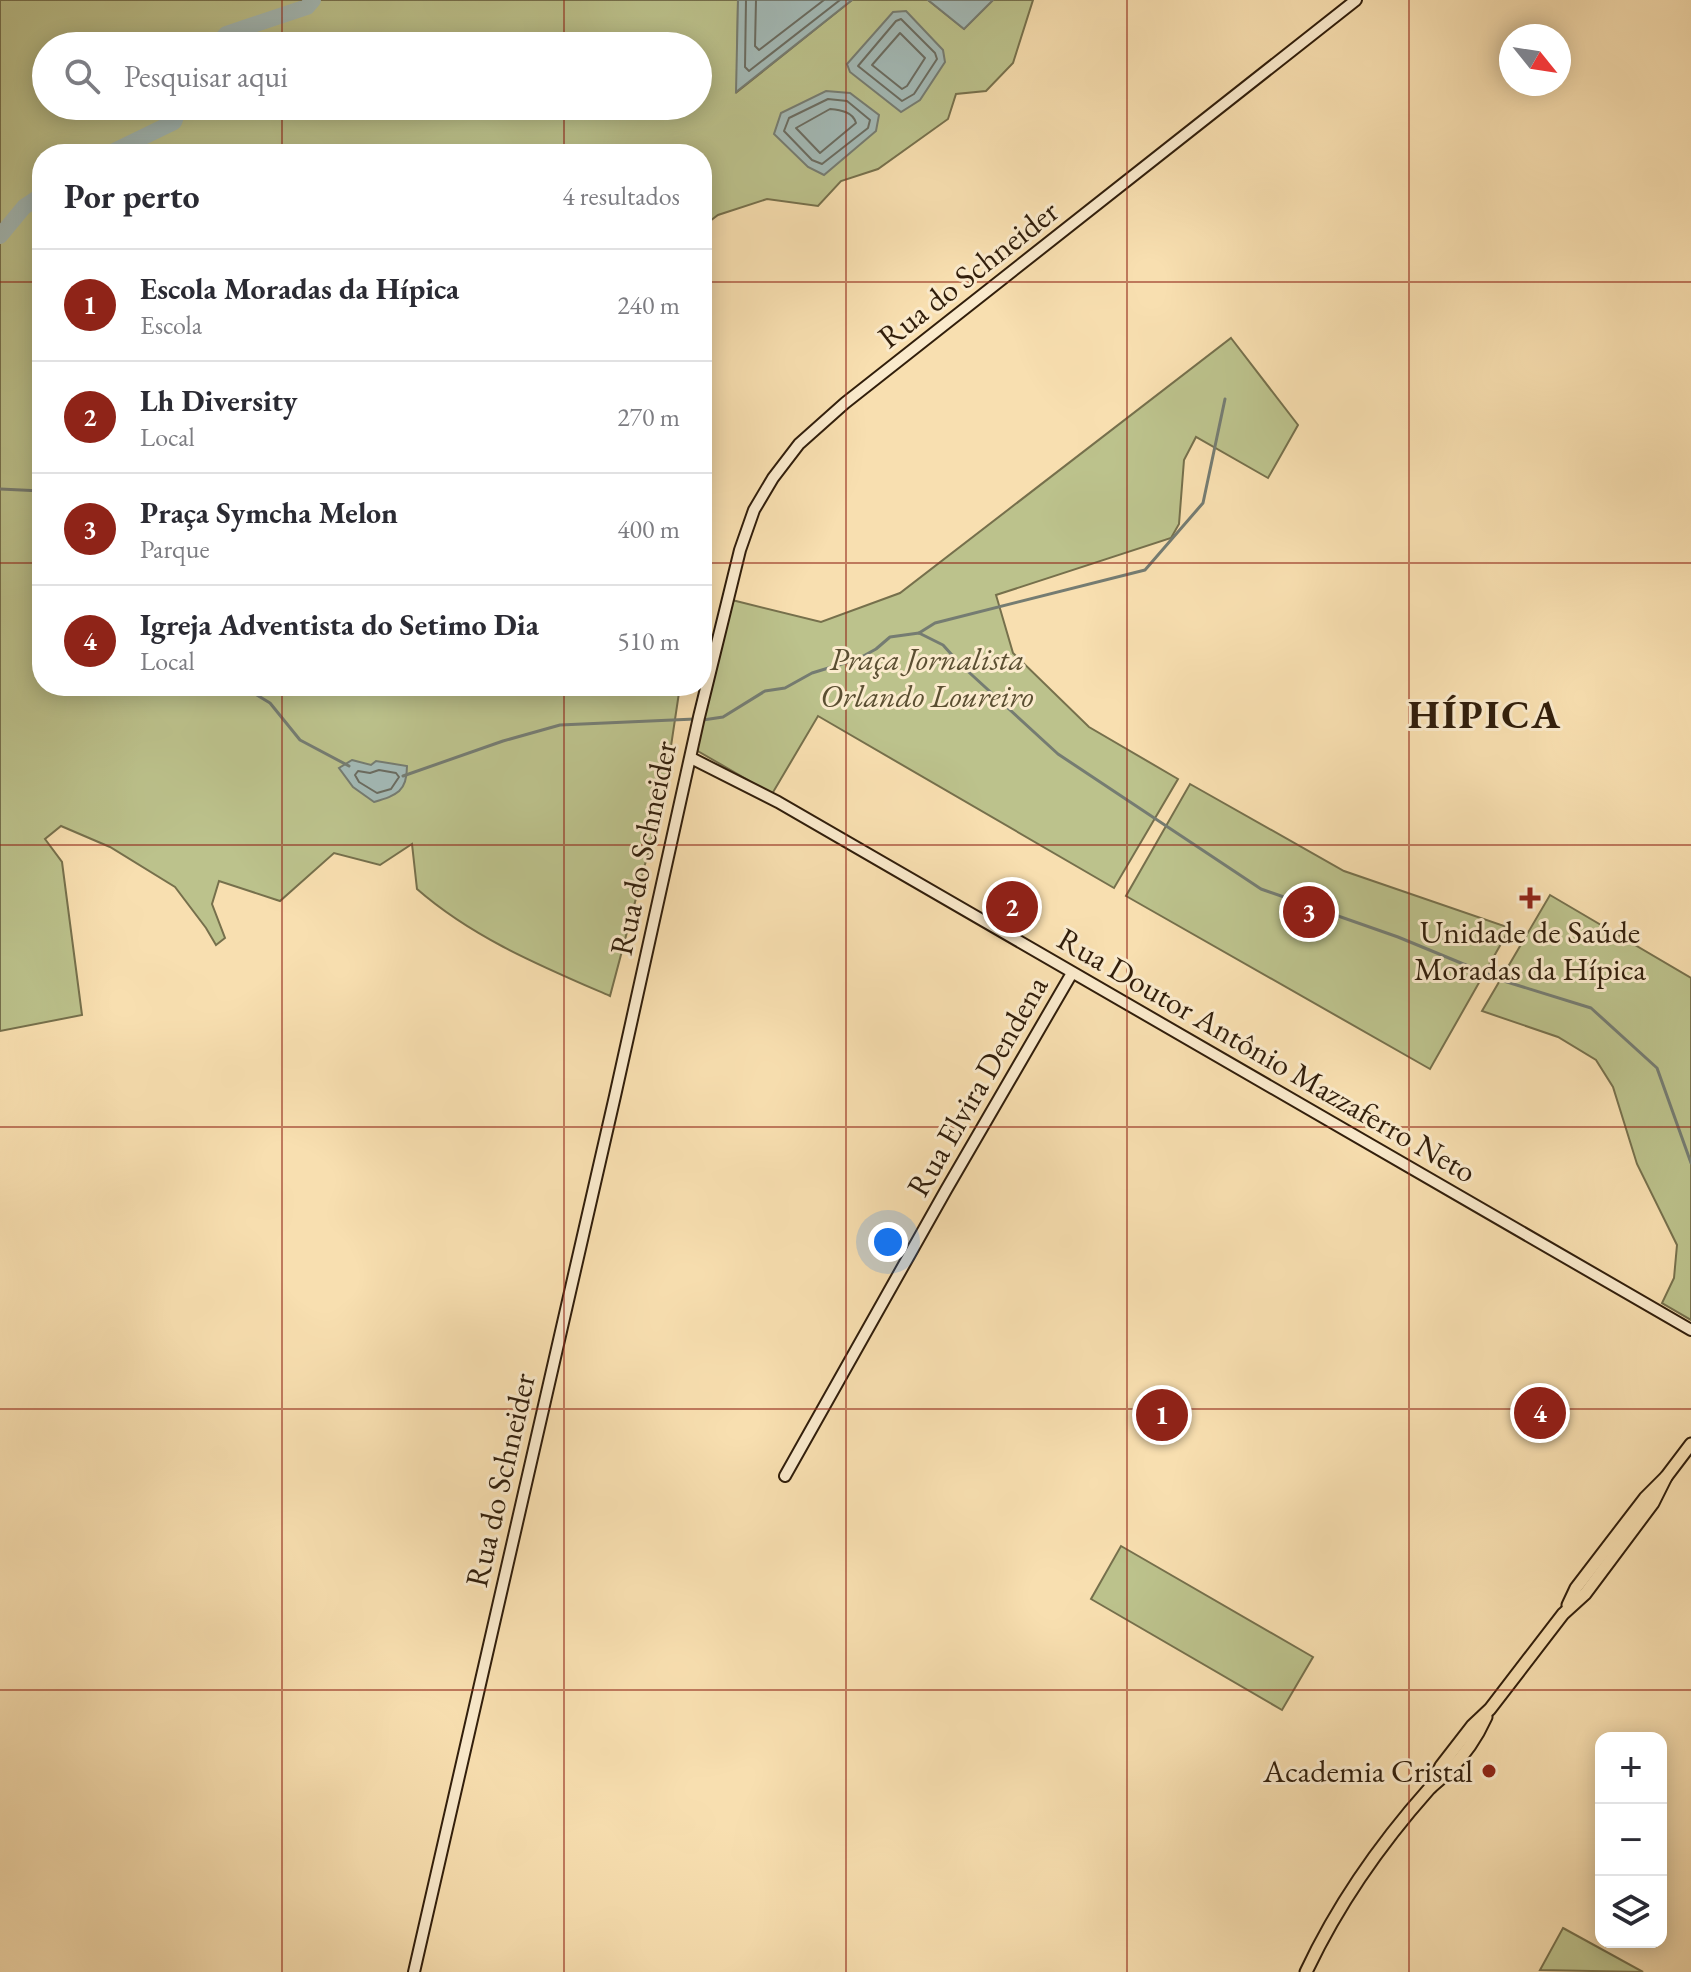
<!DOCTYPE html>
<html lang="pt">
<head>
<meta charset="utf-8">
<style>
	:root { --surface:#fff; --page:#f7f7f7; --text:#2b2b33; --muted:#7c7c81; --line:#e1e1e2; --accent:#8f2418 }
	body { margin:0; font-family:"EB Garamond",serif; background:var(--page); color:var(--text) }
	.controls { position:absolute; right:24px; bottom:24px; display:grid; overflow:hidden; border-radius:16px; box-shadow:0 4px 20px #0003 }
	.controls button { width:72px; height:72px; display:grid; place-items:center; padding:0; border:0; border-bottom:2px solid var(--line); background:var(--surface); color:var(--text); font:40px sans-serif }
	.compass { position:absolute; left:1499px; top:24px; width:72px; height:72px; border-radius:50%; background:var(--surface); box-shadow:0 4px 20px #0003; rotate:120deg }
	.you { position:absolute; left:888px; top:1242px; width:28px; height:28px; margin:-20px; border:6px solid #fff; border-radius:50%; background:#1a73e8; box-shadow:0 0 0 12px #1a73e833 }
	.badge { display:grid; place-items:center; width:52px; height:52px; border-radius:50%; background:var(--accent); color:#fff; font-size:26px; font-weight:700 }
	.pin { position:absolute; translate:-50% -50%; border:4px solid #fff; box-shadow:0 2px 8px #0006 }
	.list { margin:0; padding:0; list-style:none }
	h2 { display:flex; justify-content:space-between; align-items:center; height:104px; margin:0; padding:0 32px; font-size:34px }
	h2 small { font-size:26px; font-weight:400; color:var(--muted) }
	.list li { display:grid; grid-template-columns:52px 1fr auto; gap:24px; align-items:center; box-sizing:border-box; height:112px; padding:0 32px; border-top:2px solid var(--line) }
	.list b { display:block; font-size:30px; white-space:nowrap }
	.list p { margin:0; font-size:26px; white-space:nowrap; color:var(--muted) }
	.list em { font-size:26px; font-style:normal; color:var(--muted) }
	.icon { flex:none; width:44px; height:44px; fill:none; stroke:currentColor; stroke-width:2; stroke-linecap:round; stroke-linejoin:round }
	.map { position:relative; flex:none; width:1691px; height:1972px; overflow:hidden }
	.search { position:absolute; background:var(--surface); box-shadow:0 4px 20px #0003; left:32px; top:32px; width:680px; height:88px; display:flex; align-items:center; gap:20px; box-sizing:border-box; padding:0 28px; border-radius:44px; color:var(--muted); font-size:30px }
	.panel { position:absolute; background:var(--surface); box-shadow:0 4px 20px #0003; left:32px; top:144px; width:680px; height:552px; border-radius:32px }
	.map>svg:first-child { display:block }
	.green { fill:#bcc28c; stroke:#76704c; stroke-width:2; fill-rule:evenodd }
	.water { fill:#a3bab7; stroke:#757c72; stroke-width:2 }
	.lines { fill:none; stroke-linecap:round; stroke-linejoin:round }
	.shore { stroke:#6a6c61; stroke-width:2 }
	.stream { stroke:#757c72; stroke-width:3 }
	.river { stroke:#a3bab7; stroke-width:16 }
	.secondary-casing { stroke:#311e0b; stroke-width:14 }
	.primary-casing { stroke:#311e0b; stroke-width:15 }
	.secondary { stroke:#faeacc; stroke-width:10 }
	.primary { stroke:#f8dfb0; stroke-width:11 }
	.grid { fill:none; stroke:#8f2418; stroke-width:2; stroke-opacity:0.55 }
	.poi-dot { fill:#8f2418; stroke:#faeacc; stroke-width:3 }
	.labels { text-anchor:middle; stroke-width:6; stroke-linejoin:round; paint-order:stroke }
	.street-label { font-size:32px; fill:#311e0b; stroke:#faeacc }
	.park-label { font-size:32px; font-style:italic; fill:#5b4f32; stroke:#faeacc }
	.poi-label { font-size:32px; fill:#311e0b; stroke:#faeacc }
	.district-label { font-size:40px; font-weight:bold; letter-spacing:2px; fill:#311e0b; stroke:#faeacc }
</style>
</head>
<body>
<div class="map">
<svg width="1691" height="1972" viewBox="0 0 1691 1972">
	<rect width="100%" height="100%" fill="#f8dfb0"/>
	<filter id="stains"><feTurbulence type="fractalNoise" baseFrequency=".0025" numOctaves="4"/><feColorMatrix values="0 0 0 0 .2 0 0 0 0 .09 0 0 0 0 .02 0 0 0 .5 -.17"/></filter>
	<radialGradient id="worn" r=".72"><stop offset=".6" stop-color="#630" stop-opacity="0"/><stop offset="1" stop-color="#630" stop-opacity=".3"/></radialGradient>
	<!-- green -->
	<g class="green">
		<path d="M 0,0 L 738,0 L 737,92 L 852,0 L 928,0 L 964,29 L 993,0 L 1033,0 L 1013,63 L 986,91 L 956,94 L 948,119 L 878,169 L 841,181 L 818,206 L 767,199 L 718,215 L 702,227 L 702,154 L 42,154 L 42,686 L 680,686 L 664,793 L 610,996 C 541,966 473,938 417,889 L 412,844 L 380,865 L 334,853 L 280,901 L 219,881 L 212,904 L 225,938 L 216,945 L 206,928 L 175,887 L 110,847 L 61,826 L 45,839 L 62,862 L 82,1015 L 0,1031 ZM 46,46 L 698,46 L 698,106 L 46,106 Z"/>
		<polygon points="1231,338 1298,425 1268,478 1196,437 1184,460 1179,524 1171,538 996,595 1013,653 1089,727 1178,779 1114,888 818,716 772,794 696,750 732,600 821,622 900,593"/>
		<polygon points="1190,784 1344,871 1510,928 1430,1069 1126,896"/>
		<polygon points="1550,895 1691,978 1691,1320 1662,1303 1674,1278 1677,1245 1637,1164 1613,1087 1596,1060 1558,1037 1482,1011"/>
		<polygon points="1121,1546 1313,1657 1282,1710 1091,1599"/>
		<polygon points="1563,1928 1643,1972 1540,1970"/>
	</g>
	<!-- water -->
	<g class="water">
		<polygon points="738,0 852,0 736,92"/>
		<polygon points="928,0 993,0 964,29"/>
		<polygon points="906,11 943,50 945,62 920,100 901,112 850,72 847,64 893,12"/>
		<polygon points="826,91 850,93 879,115 876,131 824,175 808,167 774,134 781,113"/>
		<path d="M 352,760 L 371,765 L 376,761 L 407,766 C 407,792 397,795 374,802 L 353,787 L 339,768 Z"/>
	</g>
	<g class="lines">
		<!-- shore -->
		<g class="shore">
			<polyline points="746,0 745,67 749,71 840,0"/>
			<polyline points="756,0 755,46 759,50 824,0"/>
			<polygon points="901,19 935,53 937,59 914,94 902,101 858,66 896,21"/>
			<polygon points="900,33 925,58 907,86 902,89 872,65"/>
			<polygon points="828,99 847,101 870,120 868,128 822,164 812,160 784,131 789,118"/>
			<path d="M 830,109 C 841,110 853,112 856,123 L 820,153 L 796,128 Z"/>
			<polygon points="379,770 396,773 399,777 391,789 377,793 359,782 355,775 358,771 370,773"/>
		</g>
		<!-- stream -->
		<g class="stream">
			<polyline points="0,489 42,491"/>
			<polyline points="919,633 935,623 1145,570 1203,503 1225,399"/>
			<polyline points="242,686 270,703 300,740 349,766"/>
			<polyline points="703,720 723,717 765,691 785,688 812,673 858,659 876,649 890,637 919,633 943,645 961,665 1058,754 1261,889 1398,937 1507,982 1591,1008 1657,1068 1691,1163"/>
			<polyline points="403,776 503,741 560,725 695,719"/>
		</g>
		<!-- river -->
		<g class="river">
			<polyline points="216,46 226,34 307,7 313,0"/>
			<polyline points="108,154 174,122 180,106"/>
			<polyline points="0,236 24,207 42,195"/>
		</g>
		<!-- secondary casing -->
		<g class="secondary-casing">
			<g id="secondary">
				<polyline points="691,758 778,802 1691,1330"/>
				<polyline points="785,1476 946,1190 1072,973"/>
				<polyline points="414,1972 615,1096 699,717 740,550 754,510 773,478 799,444 845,403 1356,0"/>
			</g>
		</g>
		<!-- primary casing -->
		<g class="primary-casing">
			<g id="primary">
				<polyline points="1568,1605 1576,1588 1645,1498 1666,1477 1691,1444"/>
				<polyline points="1431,1787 1441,1766 1472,1726 1490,1709 1563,1614 1585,1594 1653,1503 1666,1477"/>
				<path d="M 1306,1972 C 1337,1906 1381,1843 1429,1789 C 1435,1783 1442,1778 1448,1772 C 1463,1757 1477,1737 1486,1717"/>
			</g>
		</g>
		<!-- secondary -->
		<use href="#secondary" class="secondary"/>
		<!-- primary -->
		<use href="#primary" class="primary"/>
	</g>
	<!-- grid -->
	<path class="grid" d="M 282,0 L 282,46M 564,0 L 564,46M 846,0 L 846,1972M 1127,0 L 1127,1972M 1409,0 L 1409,1972M 282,106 L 282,154M 564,106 L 564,154M 0,282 L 42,282M 702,282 L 1691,282M 0,563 L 42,563M 702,563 L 1691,563M 282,686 L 282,1972M 564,686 L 564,1972M 0,845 L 1691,845M 0,1127 L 1691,1127M 0,1409 L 1691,1409M 0,1690 L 1691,1690"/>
	<!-- markers -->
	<g class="poi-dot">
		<path d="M1526 886h8v8h8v8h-8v8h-8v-8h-8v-8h8z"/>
		<circle cx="1489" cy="1771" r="8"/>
	</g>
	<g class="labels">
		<!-- street labels -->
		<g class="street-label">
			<text transform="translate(968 274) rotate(-38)" y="11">Rua do Schneider</text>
			<text transform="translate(643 848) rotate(-78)" y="11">Rua do Schneider</text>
			<text transform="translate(1267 1055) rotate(30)" y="11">Rua Doutor Antônio Mazzaferro Neto</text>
			<text transform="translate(977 1086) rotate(-60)" y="11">Rua Elvira Dendena</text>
			<text transform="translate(500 1480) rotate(-77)" y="11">Rua do Schneider</text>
		</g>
		<!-- park labels -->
		<g class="park-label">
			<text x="927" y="670">Praça Jornalista<tspan x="927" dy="37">Orlando Loureiro</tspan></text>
		</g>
		<!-- poi labels -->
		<g class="poi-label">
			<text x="1530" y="943">Unidade de Saúde<tspan x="1530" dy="37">Moradas da Hípica</tspan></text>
			<text x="1473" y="1782" text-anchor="end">Academia Cristal</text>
		</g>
		<!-- district labels -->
		<g class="district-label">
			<text x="1485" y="728">HÍPICA</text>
		</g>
	</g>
	<rect width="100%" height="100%" filter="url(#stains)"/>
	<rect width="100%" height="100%" fill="url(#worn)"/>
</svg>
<div class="controls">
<button>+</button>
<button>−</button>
<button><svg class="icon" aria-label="layers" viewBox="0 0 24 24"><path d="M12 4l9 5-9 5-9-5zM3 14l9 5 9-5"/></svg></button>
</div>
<svg class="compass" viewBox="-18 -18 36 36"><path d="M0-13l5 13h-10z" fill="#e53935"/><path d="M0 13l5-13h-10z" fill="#7c7c81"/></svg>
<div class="you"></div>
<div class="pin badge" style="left:1162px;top:1415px">1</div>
<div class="pin badge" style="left:1012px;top:907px">2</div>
<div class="pin badge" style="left:1309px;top:912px">3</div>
<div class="pin badge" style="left:1540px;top:1413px">4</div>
<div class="search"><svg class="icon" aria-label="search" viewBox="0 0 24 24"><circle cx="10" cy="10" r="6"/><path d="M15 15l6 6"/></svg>Pesquisar aqui</div>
<section class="panel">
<h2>Por perto<small>4 resultados</small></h2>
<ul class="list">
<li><span class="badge">1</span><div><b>Escola Moradas da Hípica</b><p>Escola</p></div><em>240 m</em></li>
<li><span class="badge">2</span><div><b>Lh Diversity</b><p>Local</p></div><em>270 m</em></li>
<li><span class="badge">3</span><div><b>Praça Symcha Melon</b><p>Parque</p></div><em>400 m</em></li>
<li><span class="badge">4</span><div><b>Igreja Adventista do Setimo Dia</b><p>Local</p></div><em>510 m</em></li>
</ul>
</section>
</div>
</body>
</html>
